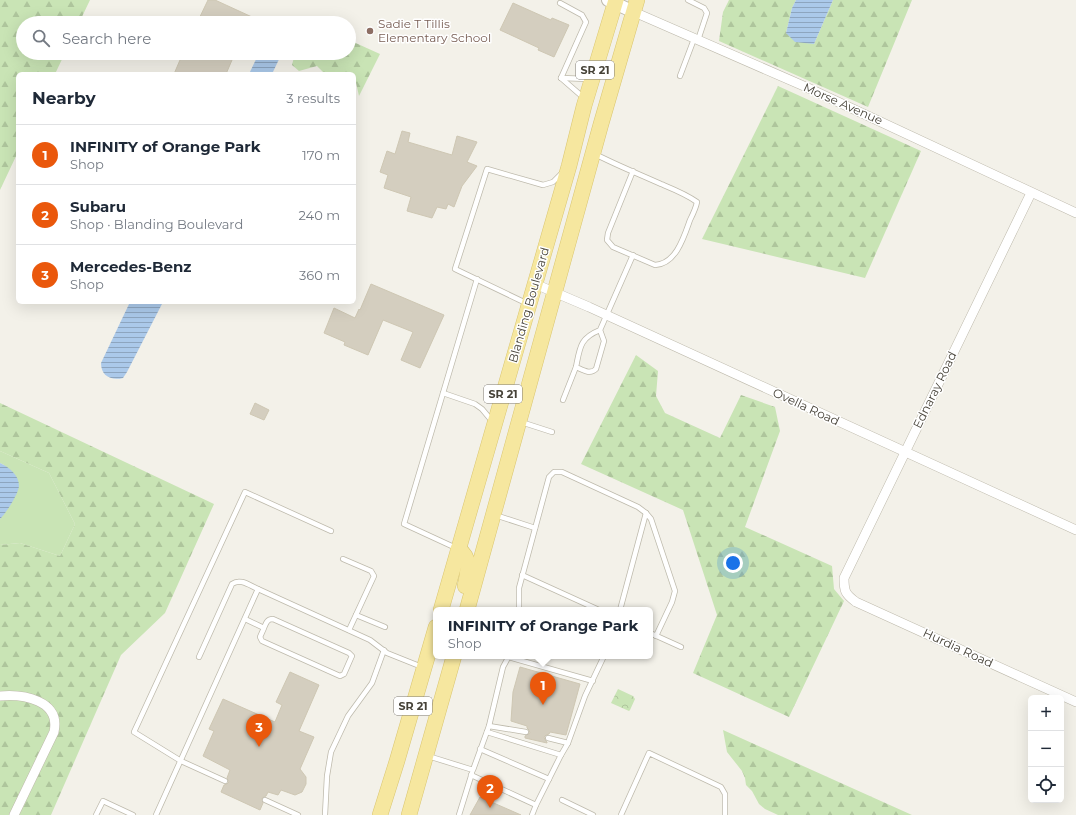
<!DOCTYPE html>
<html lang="en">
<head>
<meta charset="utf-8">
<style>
	:root { --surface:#fff; --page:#f6f6f7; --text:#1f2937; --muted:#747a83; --line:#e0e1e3; --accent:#ea580c }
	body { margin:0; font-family:Montserrat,sans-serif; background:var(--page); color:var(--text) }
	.controls { position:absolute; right:12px; bottom:12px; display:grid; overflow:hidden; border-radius:6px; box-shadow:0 4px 16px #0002 }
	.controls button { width:36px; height:36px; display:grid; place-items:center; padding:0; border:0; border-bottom:1px solid var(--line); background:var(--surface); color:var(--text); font:20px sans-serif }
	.you { position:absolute; left:733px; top:563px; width:14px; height:14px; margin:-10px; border:3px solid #fff; border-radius:50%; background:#1a73e8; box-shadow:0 0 0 6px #1a73e833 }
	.badge { display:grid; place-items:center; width:26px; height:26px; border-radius:50%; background:var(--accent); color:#fff; font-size:13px; font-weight:700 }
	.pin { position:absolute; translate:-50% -33px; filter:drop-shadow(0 1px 2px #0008) }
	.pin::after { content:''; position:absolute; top:21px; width:14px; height:12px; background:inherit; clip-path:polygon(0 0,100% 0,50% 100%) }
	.popup { position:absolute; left:433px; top:607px; width:220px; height:52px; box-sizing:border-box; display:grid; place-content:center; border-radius:6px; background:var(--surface); filter:drop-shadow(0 1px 3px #0005); font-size:13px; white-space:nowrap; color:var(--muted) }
	.popup b { font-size:15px; color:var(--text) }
	.popup::after { content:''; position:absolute; left:50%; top:100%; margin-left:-8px; border:8px solid transparent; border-top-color:var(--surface) }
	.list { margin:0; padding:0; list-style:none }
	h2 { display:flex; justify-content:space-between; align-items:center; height:52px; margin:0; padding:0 16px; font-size:17px }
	h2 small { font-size:13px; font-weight:400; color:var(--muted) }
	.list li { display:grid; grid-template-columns:26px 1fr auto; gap:12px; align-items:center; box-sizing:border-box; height:60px; padding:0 16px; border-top:1px solid var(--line) }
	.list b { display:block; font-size:15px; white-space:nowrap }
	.list p { margin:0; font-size:13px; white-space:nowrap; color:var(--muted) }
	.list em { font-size:13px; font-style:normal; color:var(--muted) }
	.icon { flex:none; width:22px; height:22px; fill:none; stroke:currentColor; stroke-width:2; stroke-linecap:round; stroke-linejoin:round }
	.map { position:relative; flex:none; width:1076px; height:815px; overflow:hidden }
	.search { position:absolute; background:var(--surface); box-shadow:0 4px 16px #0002; left:16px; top:16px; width:340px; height:44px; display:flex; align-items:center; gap:10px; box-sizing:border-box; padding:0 14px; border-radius:22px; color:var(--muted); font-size:15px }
	.panel { position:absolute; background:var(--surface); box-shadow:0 4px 16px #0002; left:16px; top:72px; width:340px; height:232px; border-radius:6px }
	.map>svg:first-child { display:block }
	.grass { fill:#c9e4b5 }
	.forest { fill:url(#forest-firs) }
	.park { fill:url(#park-crowns) }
	.water { fill:url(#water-rules) }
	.building { fill:#d4cebf; stroke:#cec7b3 }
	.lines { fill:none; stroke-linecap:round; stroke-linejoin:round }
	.service-casing { stroke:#bebaac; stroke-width:6 }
	.minor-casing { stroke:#bebaac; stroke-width:10 }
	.tertiary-casing { stroke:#bebaac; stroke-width:14 }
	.primary-casing { stroke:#dac670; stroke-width:16 }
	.service { stroke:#fff; stroke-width:4.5 }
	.minor { stroke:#fff; stroke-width:9 }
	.tertiary { stroke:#fff; stroke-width:12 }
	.primary { stroke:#f6e79f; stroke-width:15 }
	.education-dot { fill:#8d6e63; stroke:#fff; stroke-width:1.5 }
	.labels { text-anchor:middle; stroke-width:3; stroke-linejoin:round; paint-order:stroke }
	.shield { fill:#fff; stroke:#7e7b74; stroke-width:1 }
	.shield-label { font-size:11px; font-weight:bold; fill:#464238 }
	.education-label { font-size:12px; fill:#785e54; stroke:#fff; text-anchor:start }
	.street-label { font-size:12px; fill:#464238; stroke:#fff }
</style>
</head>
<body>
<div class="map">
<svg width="1076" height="815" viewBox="0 0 1076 815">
	<defs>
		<pattern id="forest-firs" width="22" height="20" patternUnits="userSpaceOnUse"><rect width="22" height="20" fill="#c9e4b5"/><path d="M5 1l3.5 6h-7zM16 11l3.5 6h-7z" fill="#aec59c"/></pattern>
		<pattern id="park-crowns" width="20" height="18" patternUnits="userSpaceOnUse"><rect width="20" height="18" fill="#c9e4b5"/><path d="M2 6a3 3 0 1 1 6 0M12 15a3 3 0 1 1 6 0" fill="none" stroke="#aec59c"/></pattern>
		<pattern id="water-rules" width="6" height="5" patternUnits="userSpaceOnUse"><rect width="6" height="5" fill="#abc9ea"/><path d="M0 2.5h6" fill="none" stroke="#8da5bf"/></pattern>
	</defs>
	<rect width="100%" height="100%" fill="#f3f1e9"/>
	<!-- grass -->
	<polygon class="grass" points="0,451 49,473 75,524 60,556 20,543 0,545 0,519 12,502 4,465 0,463"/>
	<!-- forest -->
	<g class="forest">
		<polygon points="0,0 90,0 79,23 23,23 23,53 65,53 55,74 18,74 18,152 0,190"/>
		<polygon points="729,0 796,0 792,8 786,33 814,44 833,0 912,0 868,107 719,41 723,12"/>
		<polygon points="349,40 380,54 359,96 354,74 325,74 317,66 299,71 292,65 295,53 349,53"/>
		<polygon points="778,86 921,151 865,278 702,239"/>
		<polygon points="636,355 658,371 656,396 665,413 720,438 741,395 775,407 780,431 745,527 832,566 834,589 844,601 789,717 693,673 717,615 683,510 581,464"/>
		<polygon points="0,403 214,504 165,613 121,655 51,815 0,815 0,545 20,543 60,556 75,524 49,473 0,451"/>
		<polygon points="723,730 912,815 778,815 765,809 759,804 752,791 746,785 745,778 742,771 727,752"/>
	</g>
	<!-- park -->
	<polygon class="park" points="618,689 633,696 635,699 630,710 629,711 611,703"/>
	<!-- water -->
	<g class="water">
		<polygon points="796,0 833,0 814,44 795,42 786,33 792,8"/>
		<polygon points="259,53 282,53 272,74 249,74"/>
		<path d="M 130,302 L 163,302 L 127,372 L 123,378 C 111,381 101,376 101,363 Z"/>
		<path d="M 0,463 C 9,467 19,475 19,486 C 18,495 6,513 0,519 Z"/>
	</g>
	<!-- building -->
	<g class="building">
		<polygon points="208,0 215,0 252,17 249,23 197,23"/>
		<polygon points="513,3 551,20 552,18 569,25 554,57 538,50 539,48 500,30"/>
		<polygon points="183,53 235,53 226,74 174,74"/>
		<polygon points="402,131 410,133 408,142 452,155 457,136 477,142 467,162 477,166 462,186 454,207 448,204 446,209 437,207 432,218 407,211 411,197 384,188 388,175 380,172 387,151 395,154"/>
		<polygon points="371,284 444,315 420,368 401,360 413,332 383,320 368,355 344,345 345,342 324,333 334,308 355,318 359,309 360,310"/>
		<polygon points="255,403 269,410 264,420 250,414"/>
		<polygon points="520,667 580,684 566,735 550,732 549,734 546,735 544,737 545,740 547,742 547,743 525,738 525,736 530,733 529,730 527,728 527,726 511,721 513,692"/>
		<polygon points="290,672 319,685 299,731 314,737 300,769 306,777 306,784 302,792 295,795 281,790 278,795 268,792 266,796 262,798 263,803 260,810 221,792 224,785 227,784 229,782 227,778 230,770 203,756 214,731 209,729 223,699 275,722 282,705 276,702"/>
		<polygon points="480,797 521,815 470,815"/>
	</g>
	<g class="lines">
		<!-- service casing -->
		<g class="service-casing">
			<g id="service">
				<polyline points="688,0 704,8 707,13 698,40"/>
				<polyline points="560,3 582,15 586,22 561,78"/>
				<polyline points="680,76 694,39"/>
				<polyline points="561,78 584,98"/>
				<polyline points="561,78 589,79"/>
				<path d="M 595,154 C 616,165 639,174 661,184 C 673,189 686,194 697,202 C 696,208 693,214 690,220 C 684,237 676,264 655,265 L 613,247 L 607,240 L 608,233 L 633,171"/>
				<polyline points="528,304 455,269 487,169 543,185 553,182 562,173"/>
				<path d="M 600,330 L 604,341 L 596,369 C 590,375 583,370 576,367 C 580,347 580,338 600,330 L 633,255"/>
				<polyline points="443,393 475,404 482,409 492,421"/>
				<polyline points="563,400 576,367"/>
				<polyline points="521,422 552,432"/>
				<polyline points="495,515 535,528"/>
				<polyline points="456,548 404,524 477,279"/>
				<polyline points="343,559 371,571 374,576 349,630"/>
				<polyline points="522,575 599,610"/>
				<polyline points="519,610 519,588 549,477 554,472 562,472 638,507 646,513 651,519 675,591 672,602 656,636"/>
				<polyline points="620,610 646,513"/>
				<polyline points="356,615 385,627"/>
				<path d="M 245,619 L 264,628 C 266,623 267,619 273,619 L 349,653 L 352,656 L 351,658 L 344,674 L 340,676 L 262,641 L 260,637 L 264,628"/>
				<polyline points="650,633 681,647"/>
				<path d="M 199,657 L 232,584 C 240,578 249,585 258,589"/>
				<polyline points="508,657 593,681"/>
				<polyline points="489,726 526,732"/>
				<polyline points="487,732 561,755 568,743 585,696 604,656"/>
				<polyline points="548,738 568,743"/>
				<polyline points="480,749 549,779"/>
				<polyline points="428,756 473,770 489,726 503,667 509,656"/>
				<polyline points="471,775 536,805 532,815"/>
				<polyline points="225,781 181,761 134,732 245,492 331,531"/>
				<polyline points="265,800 298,815"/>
				<polyline points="562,800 593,815"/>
				<polyline points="536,805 561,755"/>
				<polyline points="96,815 103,801 133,815"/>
				<polyline points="156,815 258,589 370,640 387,653 422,667"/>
				<polyline points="325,815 327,776 331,752 348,716 372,683 384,650"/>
				<polyline points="459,815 472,773"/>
				<polyline points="621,815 649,753 721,787 725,794 725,815"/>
			</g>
		</g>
		<!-- minor casing -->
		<g class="minor-casing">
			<g id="minor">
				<polyline points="634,12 806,87 1076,213"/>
				<path d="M 1031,193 L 844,578 C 844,591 845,594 856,602 L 1076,702"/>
				<polyline points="535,284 589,307 1076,530"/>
				<path d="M 0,696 C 23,694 61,700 54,732 L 14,815"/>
			</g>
		</g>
		<!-- tertiary casing -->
		<g class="tertiary-casing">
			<polyline id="tertiary" points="608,0 634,12"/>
		</g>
		<!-- primary casing -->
		<g class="primary-casing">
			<g id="primary">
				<path d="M 458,549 C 472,558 468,572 465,586"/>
				<polyline points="441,610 569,166 584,106 616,0"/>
				<polyline points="467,610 601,124 637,0"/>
				<polyline points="380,815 397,761 436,627"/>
				<polyline points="409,815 454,656"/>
			</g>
		</g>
		<!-- service -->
		<use href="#service" class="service"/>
		<!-- minor -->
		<use href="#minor" class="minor"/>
		<!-- tertiary -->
		<use href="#tertiary" class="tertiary"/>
		<!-- primary -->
		<use href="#primary" class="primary"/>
	</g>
	<!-- markers -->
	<circle class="education-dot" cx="370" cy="31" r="4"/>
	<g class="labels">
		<!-- shield labels -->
		<g class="shield">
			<rect x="576" y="61" width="38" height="18" rx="3"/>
			<rect x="484" y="385" width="38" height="18" rx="3"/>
			<rect x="394" y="697" width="38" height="18" rx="3"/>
		</g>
		<g class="shield-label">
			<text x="595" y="74">SR 21</text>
			<text x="503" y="398">SR 21</text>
			<text x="413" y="710">SR 21</text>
		</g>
		<!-- education labels -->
		<g class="education-label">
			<text x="378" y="28">Sadie T Tillis<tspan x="378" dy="14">Elementary School</tspan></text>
		</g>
		<!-- street labels -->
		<g class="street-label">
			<text transform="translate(843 104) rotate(24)" y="4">Morse Avenue</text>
			<text transform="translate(529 305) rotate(-74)" y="4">Blanding Boulevard</text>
			<text transform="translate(935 390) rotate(-64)" y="4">Ednaray Road</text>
			<text transform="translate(806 407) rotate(25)" y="4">Ovella Road</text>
			<text transform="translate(958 648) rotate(25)" y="4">Hurdia Road</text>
		</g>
	</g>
</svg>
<div class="controls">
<button>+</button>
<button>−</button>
<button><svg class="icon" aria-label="locate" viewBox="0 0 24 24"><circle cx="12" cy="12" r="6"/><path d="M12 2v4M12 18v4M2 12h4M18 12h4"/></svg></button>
</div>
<div class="you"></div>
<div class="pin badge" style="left:543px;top:705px">1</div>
<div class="popup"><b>INFINITY of Orange Park</b>Shop</div>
<div class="pin badge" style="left:490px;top:808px">2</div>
<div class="pin badge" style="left:259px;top:747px">3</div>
<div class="search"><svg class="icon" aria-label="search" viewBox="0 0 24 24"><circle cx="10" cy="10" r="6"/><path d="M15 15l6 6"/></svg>Search here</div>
<section class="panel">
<h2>Nearby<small>3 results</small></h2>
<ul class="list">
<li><span class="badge">1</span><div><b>INFINITY of Orange Park</b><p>Shop</p></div><em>170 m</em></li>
<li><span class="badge">2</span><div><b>Subaru</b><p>Shop · Blanding Boulevard</p></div><em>240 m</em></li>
<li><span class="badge">3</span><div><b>Mercedes-Benz</b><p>Shop</p></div><em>360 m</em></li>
</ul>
</section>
</div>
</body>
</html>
